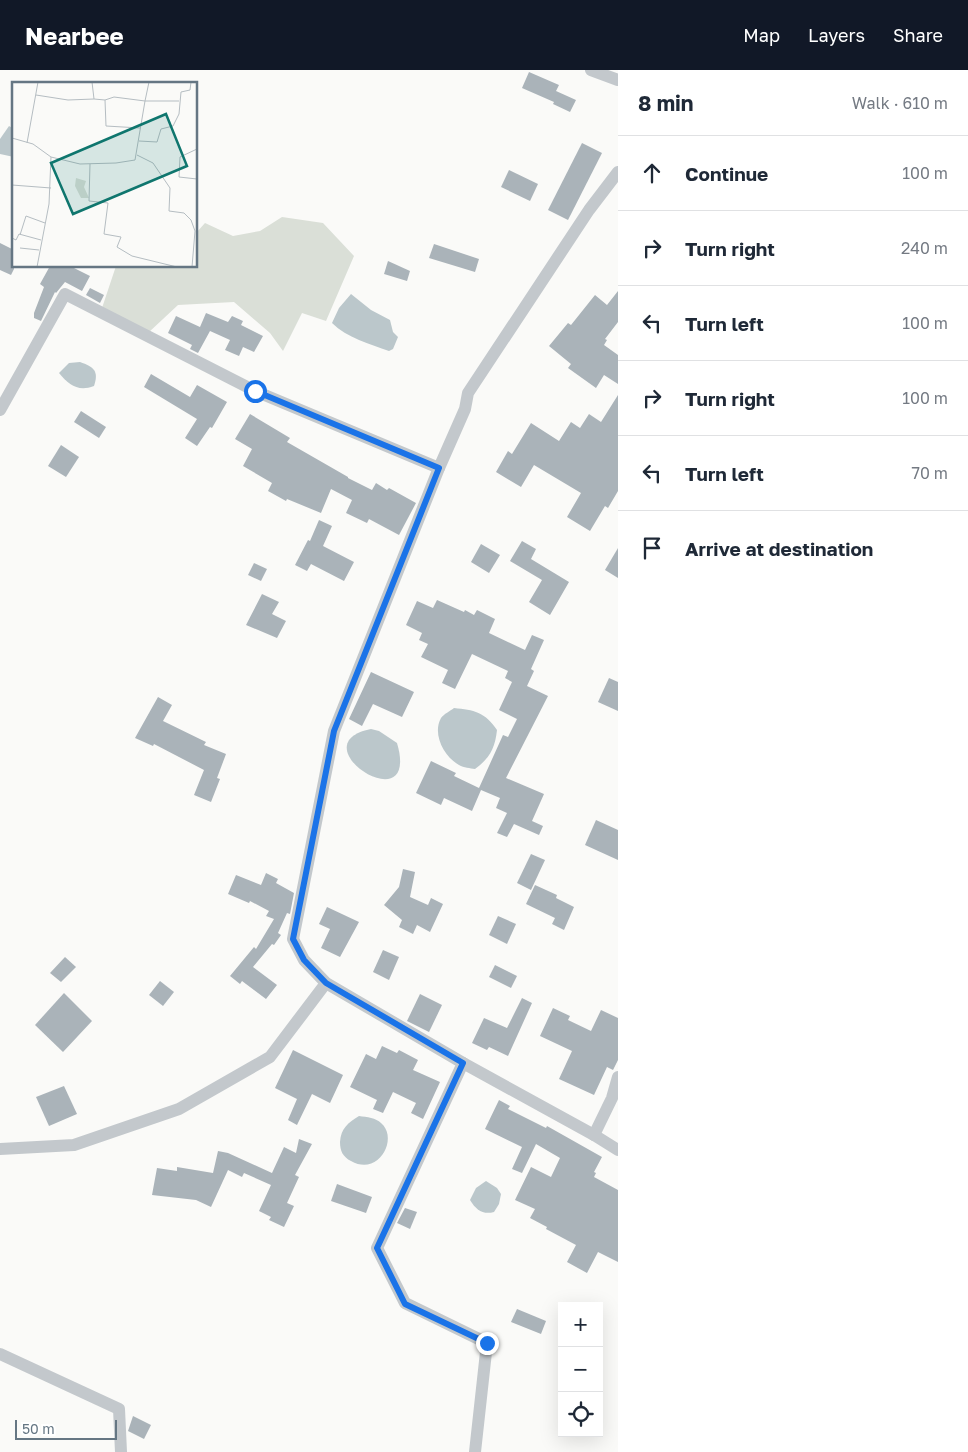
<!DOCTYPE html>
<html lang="en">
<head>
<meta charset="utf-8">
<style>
	:root { --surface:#fff; --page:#f6f6f7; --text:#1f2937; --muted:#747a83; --line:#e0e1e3; --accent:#111827 }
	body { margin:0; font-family:"Golos Text",sans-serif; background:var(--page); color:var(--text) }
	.controls { position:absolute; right:15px; bottom:15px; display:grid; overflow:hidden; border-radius:0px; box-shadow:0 5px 20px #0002 }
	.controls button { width:45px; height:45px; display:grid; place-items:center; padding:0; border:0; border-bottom:1px solid var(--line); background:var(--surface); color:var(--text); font:25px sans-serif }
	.scale { position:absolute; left:15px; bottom:12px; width:102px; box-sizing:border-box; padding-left:5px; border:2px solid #657683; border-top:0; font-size:14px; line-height:18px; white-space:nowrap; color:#657683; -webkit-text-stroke:4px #fff; paint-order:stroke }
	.stop { position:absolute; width:15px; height:15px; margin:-11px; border:4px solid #1a73e8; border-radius:50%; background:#fff }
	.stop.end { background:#1a73e8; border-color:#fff; box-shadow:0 1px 5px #0008 }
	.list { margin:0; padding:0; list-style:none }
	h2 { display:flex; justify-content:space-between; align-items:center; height:65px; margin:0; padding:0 20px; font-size:21px }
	h2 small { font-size:16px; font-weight:400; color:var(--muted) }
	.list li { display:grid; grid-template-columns:32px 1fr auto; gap:15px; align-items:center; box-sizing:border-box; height:75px; padding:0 20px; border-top:1px solid var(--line) }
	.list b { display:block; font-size:19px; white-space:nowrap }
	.list em { font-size:16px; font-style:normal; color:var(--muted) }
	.icon { flex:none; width:28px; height:28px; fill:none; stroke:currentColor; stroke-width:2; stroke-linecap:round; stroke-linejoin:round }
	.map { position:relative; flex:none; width:618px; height:1382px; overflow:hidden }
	header { display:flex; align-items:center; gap:30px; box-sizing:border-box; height:70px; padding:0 25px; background:var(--accent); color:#fff }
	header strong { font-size:24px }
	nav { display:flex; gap:28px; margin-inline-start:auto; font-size:18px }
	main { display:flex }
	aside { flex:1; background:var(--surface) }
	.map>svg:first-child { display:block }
	.green { fill:#dadfd7 }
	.water { fill:#bbc7cb }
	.building { fill:#aab3b9 }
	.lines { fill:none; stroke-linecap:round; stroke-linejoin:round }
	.minor { stroke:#c3c8cc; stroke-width:12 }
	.route { stroke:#1a73e8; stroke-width:6 }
	.inset-road { fill:none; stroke:#b5bdc2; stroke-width:1 }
	.view { fill:#0f766e; fill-opacity:0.15; stroke:#0f766e; stroke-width:2.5 }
	.inset-edge { fill:none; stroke:#657683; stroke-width:2.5 }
</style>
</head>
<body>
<header>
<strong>Nearbee</strong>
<nav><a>Map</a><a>Layers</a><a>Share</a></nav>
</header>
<main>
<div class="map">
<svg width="618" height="1382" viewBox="0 0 618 1382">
	<rect width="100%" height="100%" fill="#fafaf8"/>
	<!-- green -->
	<polygon class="green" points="282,147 323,153 354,186 326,251 302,243 283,281 270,263 234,232 178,235 148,263 102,238 116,196 196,196 196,163 205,153 233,166 260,161"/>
	<!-- water -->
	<g class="water">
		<polygon points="9,56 14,59 14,87 0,84 0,69"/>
		<path d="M 351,224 L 371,240 L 390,250 L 393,262 L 398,267 L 393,279 L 389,281 C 370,274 347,268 332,253 L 339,238 Z"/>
		<path d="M 80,292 C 94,297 99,301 94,316 C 78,322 69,315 59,303 L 69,293 Z"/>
		<path d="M 454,638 C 474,640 485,642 497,660 C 495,678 490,688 475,699 C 470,698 464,698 459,695 C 444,687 432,664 441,648 C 444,644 450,641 454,638 Z"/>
		<path d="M 371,659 L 379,661 L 397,673 C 421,755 296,674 371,659 Z"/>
		<path d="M 359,1046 C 367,1047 376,1048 381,1053 C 399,1068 379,1107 351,1091 C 343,1087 340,1081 340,1072 C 341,1058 348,1053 359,1046 Z"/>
		<path d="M 486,1111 L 497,1118 L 501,1124 L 499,1134 L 494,1142 C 483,1145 476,1140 470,1130 L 476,1118 Z"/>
	</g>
	<!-- building -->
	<g class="building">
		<polygon points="529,2 559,15 556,21 576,30 570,42 553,34 554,32 522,18"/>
		<polygon points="582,73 602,83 568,150 548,140"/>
		<polygon points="509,100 538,114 530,131 501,117"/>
		<polygon points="0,173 14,180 14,199 11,205 0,200"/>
		<polygon points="434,174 479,189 475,202 429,188"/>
		<polygon points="388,191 410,201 407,211 384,204"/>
		<polygon points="50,196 70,196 90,206 82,221 65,212 56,223 55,222 41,251 34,248 34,243 44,217 40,214"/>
		<polygon points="90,218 104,225 100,233 86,225"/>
		<polygon points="618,221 618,252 605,269 607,270 604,275 618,285 618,314 604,305 596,318 568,298 571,294 549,276 568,253 571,255 595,225 607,235"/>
		<polygon points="206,243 228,252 232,246 243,251 241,255 263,266 254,282 243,277 239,286 225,280 230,270 210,261 198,283 190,279 192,275 168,263 176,246 200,257"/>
		<polygon points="151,304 190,327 197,315 227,332 212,358 210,357 197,376 185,368 197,349 144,317"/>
		<polygon points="618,325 618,421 608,438 605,436 590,461 567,447 581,423 534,395 521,417 496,402 508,381 512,384 531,353 559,371 571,352 580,358 589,344 601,352"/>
		<polygon points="81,341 106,357 99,368 74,352"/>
		<polygon points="250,344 290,368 287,372 348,407 348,408 372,420 376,413 387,420 389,418 416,433 399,465 369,449 367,453 346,443 352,430 331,419 321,443 287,429 286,431 268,421 272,413 243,396 252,379 235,369"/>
		<polygon points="61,375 79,387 66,407 48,396"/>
		<polygon points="319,450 332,456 323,476 354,492 344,511 311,494 307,501 295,495 308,470 310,471"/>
		<polygon points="522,471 536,479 531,489 569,512 550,545 529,532 542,510 510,491"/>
		<polygon points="481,474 500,485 489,503 471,492"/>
		<polygon points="618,478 618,508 605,500"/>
		<polygon points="254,493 267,499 261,511 248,505"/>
		<polygon points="262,524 279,532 272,544 286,551 277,568 246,555"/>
		<polygon points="437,530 464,542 465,540 474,545 477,540 495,549 489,563 525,580 532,565 544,570 531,599 534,601 527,616 548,626 506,708 544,724 532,751 543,756 539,765 514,754 507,767 497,763 507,743 496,738 500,728 481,720 472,741 444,728 441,735 416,723 431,691 456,703 454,706 479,718 503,665 508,667 517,649 499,640 512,612 505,608 508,601 472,584 455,619 442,613 448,600 421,587 428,574 419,570 422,563 406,555 417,531 433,538"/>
		<polygon points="371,602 414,622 402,647 373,634 362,656 349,649"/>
		<polygon points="609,608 618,612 618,641 598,632"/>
		<polygon points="158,627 172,635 163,651 206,672 204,675 226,684 217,708 220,709 211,732 194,725 204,700 154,674 153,676 135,668"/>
		<polygon points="596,750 618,760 618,790 585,775"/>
		<polygon points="531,784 545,790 531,820 517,813"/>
		<polygon points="403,799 415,802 410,827 428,835 431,828 443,834 430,862 417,855 413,864 399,857 402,850 384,835 399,817"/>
		<polygon points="266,803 278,809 276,813 294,823 290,844 287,843 278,863 281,865 274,875 272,874 253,897 277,915 266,929 242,911 240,914 230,906 254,877 256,879 274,849 266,846 269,841 250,831 249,833 228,824 236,805 261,815"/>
		<polygon points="535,815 557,825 556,828 574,837 564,860 552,854 555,848 526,834"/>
		<polygon points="327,837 359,852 340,887 321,878 330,859 319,854"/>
		<polygon points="498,846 516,854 507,874 489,865"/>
		<polygon points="383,880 399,887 389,910 373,902"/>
		<polygon points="65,887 76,897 61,912 50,903"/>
		<polygon points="495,895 517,906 511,918 489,907"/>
		<polygon points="160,911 174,922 163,936 149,925"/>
		<polygon points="64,923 92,951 63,982 35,955"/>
		<polygon points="420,924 442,935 429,962 407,951"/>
		<polygon points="522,928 532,933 508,986 489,977 487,980 472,973 484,948 507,958"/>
		<polygon points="553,938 570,946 568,950 591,961 601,940 618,948 618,990 613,1000 607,997 594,1025 559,1009 572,981 540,966"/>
		<polygon points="382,976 397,983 399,980 418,990 413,1000 440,1012 423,1049 411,1043 416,1033 393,1022 383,1043 373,1039 377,1030 350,1017 366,984 376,989"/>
		<polygon points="293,980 343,1005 330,1033 312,1024 297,1055 288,1050 297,1029 275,1018"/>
		<polygon points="64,1016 77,1044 49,1056 36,1027"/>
		<polygon points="499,1030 510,1036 508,1039 546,1058 547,1056 602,1087 594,1102 596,1103 594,1107 618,1120 618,1192 598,1182 587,1203 567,1192 576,1175 546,1159 547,1157 530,1148 535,1139 515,1130 531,1097 551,1107 560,1088 536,1074 522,1103 512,1099 522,1077 485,1059"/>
		<polygon points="299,1069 312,1074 295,1105 299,1107 287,1133 294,1136 284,1157 269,1150 271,1147 259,1141 271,1115 244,1103 242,1107 228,1100 211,1137 196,1130 152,1125 157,1098 177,1101 177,1097 213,1103 218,1081 228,1083 272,1103 284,1077 296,1083"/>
		<polygon points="337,1114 372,1127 366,1143 331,1131"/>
		<polygon points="405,1138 417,1142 410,1159 397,1153"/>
		<polygon points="517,1239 546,1251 541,1264 511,1252"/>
		<polygon points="133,1346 151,1355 144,1369 128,1361"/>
	</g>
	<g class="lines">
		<!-- minor -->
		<g class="minor">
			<polyline points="591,0 618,10"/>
			<polyline points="618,102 589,140 468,323 465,339 439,398 334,661 293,869 304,890 326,913 463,993 594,1065 618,1080"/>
			<polyline points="0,340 65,224 255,321 439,398"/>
			<polyline points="463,993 377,1178 405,1233 487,1273 475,1382"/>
			<polyline points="594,1065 612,1028 618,1007"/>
			<polyline points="0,1079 74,1075 179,1039 270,987 326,913"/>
			<polyline points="0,1284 119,1339 121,1382"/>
		</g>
	</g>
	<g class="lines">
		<!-- route -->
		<polyline class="route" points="255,321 439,398 334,661 293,869 304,890 326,913 463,993 377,1178 405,1234 487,1273"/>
	</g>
	<!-- overview -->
	<g transform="translate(12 12)">
		<rect width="185" height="185" fill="#fafaf8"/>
		<path d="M 64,96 L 74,99 L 72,105 L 77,116 L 69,116 L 63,104 Z" fill="#dadfd7"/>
		<path class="inset-road" d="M 80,0 L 82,17 L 93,18 L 94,44 L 128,46M 24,13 L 56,18 L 82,17M 93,18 L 102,15 L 133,19 L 137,0M 0,56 L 21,62 L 39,75 L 68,82 L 104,81 L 123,78 L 133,19 L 167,19M 127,59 L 145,60 L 149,47 L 161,44 L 167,32 L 169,10 L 178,8 L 179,0M 15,61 L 26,0M 185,67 L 168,75 L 167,95 L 185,97M 125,73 L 141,81 L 158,106 L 157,129 L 172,131 L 179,138 L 183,149 L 180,185M 78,82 L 77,119 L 96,121 L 92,152 L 109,155 L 105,165 L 120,174 L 165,185M 0,103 L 39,106M 8,153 L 14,134 L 33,141M 0,156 L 4,158 L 7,152 L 29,158M 8,166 L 27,168M 25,185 L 37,122 L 39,75"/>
		<path class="view" d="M 154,32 L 175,84 L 61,132 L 39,81 Z"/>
		<rect width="185" height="185" class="inset-edge"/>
	</g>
</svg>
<div class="controls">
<button>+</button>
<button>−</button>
<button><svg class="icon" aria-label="locate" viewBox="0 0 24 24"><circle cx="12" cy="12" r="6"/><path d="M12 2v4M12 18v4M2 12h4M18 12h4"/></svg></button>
</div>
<div class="scale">50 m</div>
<div class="stop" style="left:255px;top:321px"></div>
<div class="stop end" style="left:487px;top:1273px"></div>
</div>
<aside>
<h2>8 min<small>Walk · 610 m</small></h2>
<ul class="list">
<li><svg class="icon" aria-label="ahead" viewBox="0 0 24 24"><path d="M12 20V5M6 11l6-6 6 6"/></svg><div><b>Continue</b></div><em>100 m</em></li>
<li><svg class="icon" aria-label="right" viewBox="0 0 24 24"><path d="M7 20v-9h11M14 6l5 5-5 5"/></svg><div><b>Turn right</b></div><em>240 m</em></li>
<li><svg class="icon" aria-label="left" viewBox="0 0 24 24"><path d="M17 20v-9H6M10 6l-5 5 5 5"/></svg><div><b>Turn left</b></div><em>100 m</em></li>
<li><svg class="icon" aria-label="right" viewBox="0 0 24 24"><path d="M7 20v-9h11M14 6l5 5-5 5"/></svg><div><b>Turn right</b></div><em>100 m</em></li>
<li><svg class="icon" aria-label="left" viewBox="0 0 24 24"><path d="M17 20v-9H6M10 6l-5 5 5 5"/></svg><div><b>Turn left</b></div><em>70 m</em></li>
<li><svg class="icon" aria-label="arrive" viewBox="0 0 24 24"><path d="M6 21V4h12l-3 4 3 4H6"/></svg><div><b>Arrive at destination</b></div></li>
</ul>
</aside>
</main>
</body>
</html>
